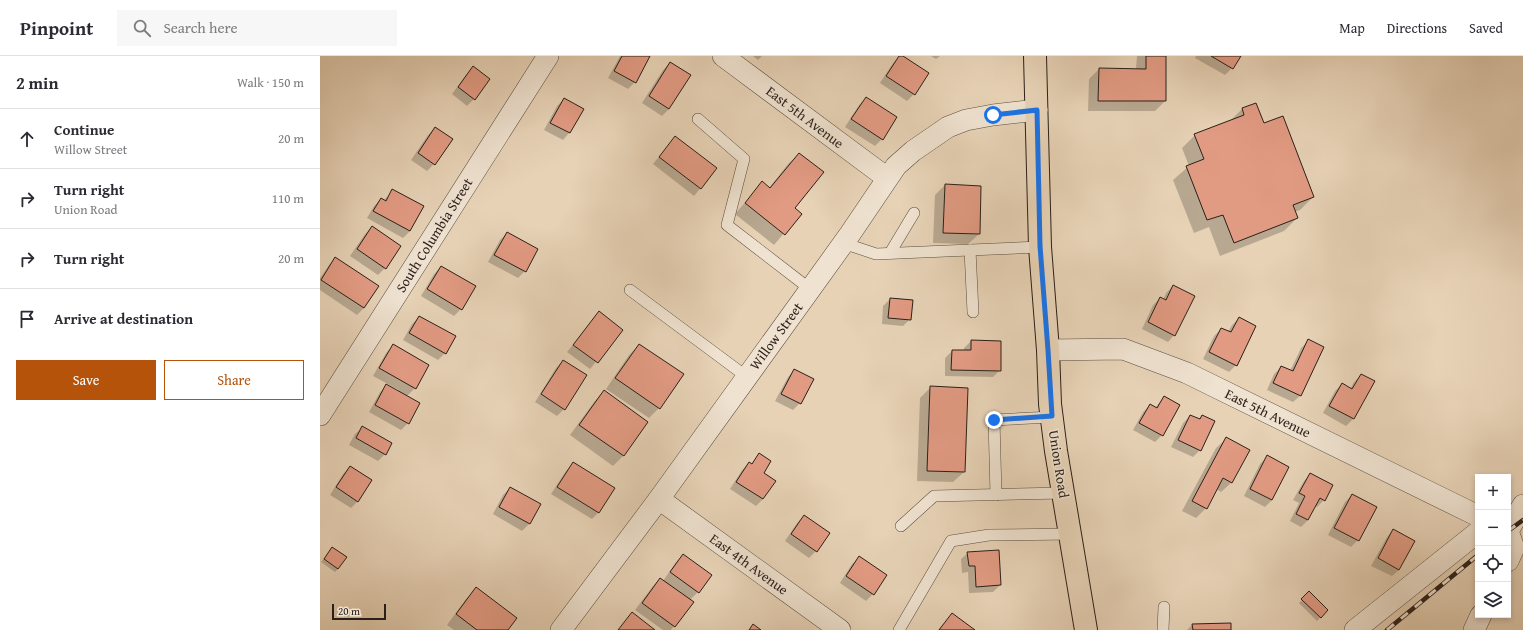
<!DOCTYPE html>
<html lang="en">
<head>
<meta charset="utf-8">
<style>
	:root { --surface:#fff; --page:#f7f7f7; --text:#2b2b33; --muted:#7c7c81; --line:#e1e1e2; --accent:#b45309 }
	body { margin:0; font-family:"Gentium Book Plus",serif; background:var(--page); color:var(--text) }
	.controls { position:absolute; right:12px; bottom:12px; display:grid; overflow:hidden; border-radius:0px; box-shadow:0 2px 6px #0003 }
	.controls button { width:36px; height:36px; display:grid; place-items:center; padding:0; border:0; border-bottom:1px solid var(--line); background:var(--surface); color:var(--text); font:20px sans-serif }
	.scale { position:absolute; left:12px; bottom:10px; width:54px; box-sizing:border-box; padding-left:4px; border:2px solid #2a1f19; border-top:0; font-size:11px; line-height:14px; white-space:nowrap; color:#2a1f19; -webkit-text-stroke:3px #efe2d0; paint-order:stroke }
	.stop { position:absolute; width:12px; height:12px; margin:-9px; border:3px solid #1a73e8; border-radius:50%; background:#fff }
	.stop.end { background:#1a73e8; border-color:#fff; box-shadow:0 1px 4px #0008 }
	.list { margin:0; padding:0; list-style:none }
	h2 { display:flex; justify-content:space-between; align-items:center; height:52px; margin:0; padding:0 16px; font-size:17px }
	h2 small { font-size:13px; font-weight:400; color:var(--muted) }
	.list li { display:grid; grid-template-columns:26px 1fr auto; gap:12px; align-items:center; box-sizing:border-box; height:60px; padding:0 16px; border-top:1px solid var(--line) }
	.list b { display:block; font-size:15px; white-space:nowrap }
	.list p { margin:0; font-size:13px; white-space:nowrap; color:var(--muted) }
	.list em { font-size:13px; font-style:normal; color:var(--muted) }
	.actions { display:flex; gap:8px; padding:12px 16px }
	.actions a { flex:1; padding:9px 0; border:1px solid var(--accent); border-radius:0px; text-align:center; font-size:14px; color:var(--accent) }
	.actions .main { background:var(--accent); color:#fff }
	.icon { flex:none; width:22px; height:22px; fill:none; stroke:currentColor; stroke-width:2; stroke-linecap:round; stroke-linejoin:round }
	.map { position:relative; flex:none; width:1203px; height:574px; overflow:hidden }
	header { display:flex; align-items:center; gap:24px; box-sizing:border-box; height:56px; padding:0 20px; background:var(--surface); border-bottom:1px solid var(--line) }
	header strong { font-size:19px }
	nav { display:flex; gap:22px; margin-inline-start:auto; font-size:14px }
	.search { width:280px; height:36px; background:var(--page); display:flex; align-items:center; gap:10px; box-sizing:border-box; padding:0 14px; border-radius:0px; color:var(--muted); font-size:15px }
	main { display:flex }
	aside { flex:1; background:var(--surface) }
	.map>svg:first-child { display:block }
	.shadow { fill:#0003 }
	.building { fill:#e29b83; stroke:#2a1f19 }
	.lines { fill:none; stroke-linecap:round; stroke-linejoin:round }
	.lane-casing { stroke:#594c40; stroke-width:12 }
	.street-casing { stroke:#594c40; stroke-width:22 }
	.primary-casing { stroke:#2a1f19; stroke-width:24 }
	.lane { stroke:#efe2d0; stroke-width:11 }
	.street { stroke:#efe2d0; stroke-width:21 }
	.primary { stroke:#e7d2b6; stroke-width:22 }
	.rail-casing { stroke:#2a1f19; stroke-width:4.5 }
	.rail { stroke:#efe2d0; stroke-width:3; stroke-dasharray:9; stroke-linecap:butt }
	.route { stroke:#1a73e8; stroke-width:5 }
	.labels { text-anchor:middle; stroke-width:3; stroke-linejoin:round; paint-order:stroke }
	.street-label { font-size:14px; fill:#2a1f19; stroke:#efe2d0 }
</style>
</head>
<body>
<header>
<strong>Pinpoint</strong>
<div class="search"><svg class="icon" aria-label="search" viewBox="0 0 24 24"><circle cx="10" cy="10" r="6"/><path d="M15 15l6 6"/></svg>Search here</div>
<nav><a>Map</a><a>Directions</a><a>Saved</a></nav>
</header>
<main>
<aside>
<h2>2 min<small>Walk · 150 m</small></h2>
<ul class="list">
<li><svg class="icon" aria-label="ahead" viewBox="0 0 24 24"><path d="M12 20V5M6 11l6-6 6 6"/></svg><div><b>Continue</b><p>Willow Street</p></div><em>20 m</em></li>
<li><svg class="icon" aria-label="right" viewBox="0 0 24 24"><path d="M7 20v-9h11M14 6l5 5-5 5"/></svg><div><b>Turn right</b><p>Union Road</p></div><em>110 m</em></li>
<li><svg class="icon" aria-label="right" viewBox="0 0 24 24"><path d="M7 20v-9h11M14 6l5 5-5 5"/></svg><div><b>Turn right</b></div><em>20 m</em></li>
<li><svg class="icon" aria-label="arrive" viewBox="0 0 24 24"><path d="M6 21V4h12l-3 4 3 4H6"/></svg><div><b>Arrive at destination</b></div></li>
</ul>
<div class="actions"><a class="main">Save</a><a>Share</a></div>
</aside>
<div class="map">
<svg width="1203" height="574" viewBox="0 0 1203 574">
	<rect width="100%" height="100%" fill="#e7d2b6"/>
	<filter id="stains"><feTurbulence type="fractalNoise" baseFrequency=".005" numOctaves="4"/><feColorMatrix values="0 0 0 0 .2 0 0 0 0 .09 0 0 0 0 .02 0 0 0 .5 -.17"/></filter>
	<radialGradient id="worn" r=".72"><stop offset=".6" stop-color="#630" stop-opacity="0"/><stop offset="1" stop-color="#630" stop-opacity=".3"/></radialGradient>
	<!-- shadow -->
	<g class="shadow">
		<polygon points="300,0 329,0 315,26 308,33 288,22"/>
		<polygon points="433,0 442,0 438,4"/>
		<polygon points="580,0 594,38 587,45 560,27 573,7"/>
		<polygon points="611,0 620,0 616,3"/>
		<polygon points="817,0 845,0 845,45 835,55 768,55 769,23 779,13 816,13"/>
		<polygon points="876,0 919,0 912,12 905,19 875,2"/>
		<polygon points="350,7 370,19 349,53 342,60 322,47 343,14"/>
		<polygon points="153,12 154,43 147,50 132,38 146,19"/>
		<polygon points="546,42 562,83 555,90 525,71 539,49"/>
		<polygon points="244,43 262,53 249,77 243,84 224,74 237,50"/>
		<polygon points="922,53 944,68 993,141 980,154 975,156 977,162 964,175 900,200 889,171 874,177 853,124 869,110 862,92 875,79 910,65"/>
		<polygon points="115,72 114,108 107,115 91,104 108,79"/>
		<polygon points="355,81 396,113 374,140 333,108"/>
		<polygon points="479,98 473,152 480,158 454,189 415,158 442,127 449,132 468,108"/>
		<polygon points="625,129 659,178 648,188 613,187 615,139"/>
		<polygon points="73,135 103,151 90,175 83,182 47,162 54,150 61,143 64,144"/>
		<polygon points="52,171 65,212 58,219 30,200 45,178"/>
		<polygon points="187,177 205,215 198,222 168,206 180,184"/>
		<polygon points="16,202 58,230 44,252 37,259 0,234 0,222 9,209"/>
		<polygon points="121,211 141,253 134,260 101,240 114,218"/>
		<polygon points="853,230 854,279 848,286 822,273 833,249 840,242 843,244 846,237"/>
		<polygon points="570,243 590,263 583,270 562,268 563,250"/>
		<polygon points="279,256 302,274 270,313 247,296"/>
		<polygon points="99,261 125,297 118,304 83,284 92,268"/>
		<polygon points="919,262 916,309 909,316 883,303 894,280 901,273 908,276 912,269"/>
		<polygon points="651,285 680,314 673,321 625,320 625,302 632,295 644,295 644,292"/>
		<polygon points="988,285 1003,292 980,340 973,346 947,334 954,318 961,311 970,315 981,292"/>
		<polygon points="319,289 339,352 329,362 286,333 309,299"/>
		<polygon points="73,290 108,309 95,332 86,341 88,367 81,374 49,356 60,336 66,330 78,336 79,334 53,320 66,297"/>
		<polygon points="243,305 244,353 237,360 215,346 236,312"/>
		<polygon points="475,314 480,347 473,354 455,345 468,321"/>
		<polygon points="1041,319 1053,326 1033,363 1026,370 1003,357 1015,335 1022,328 1030,333 1034,326"/>
		<polygon points="611,331 647,333 644,416 633,426 597,425 600,342"/>
		<polygon points="284,335 327,366 303,400 293,410 250,379 274,346"/>
		<polygon points="844,341 842,379 835,386 813,374 823,356 830,349 835,352"/>
		<polygon points="870,360 878,364 882,360 880,394 873,401 851,391 863,367"/>
		<polygon points="42,372 65,398 58,405 29,389 35,378"/>
		<polygon points="907,382 912,426 901,436 896,433 886,452 876,462 862,455 896,392"/>
		<polygon points="439,399 442,417 454,425 443,443 436,450 410,433 422,414 429,407 431,408"/>
		<polygon points="947,401 968,411 952,444 945,451 924,440 940,408"/>
		<polygon points="253,408 279,456 272,463 231,438 246,415"/>
		<polygon points="30,411 38,445 31,452 10,439 23,418"/>
		<polygon points="990,418 1004,444 997,451 995,450 988,464 981,471 970,465 979,447 973,444 984,425"/>
		<polygon points="190,432 220,449 209,468 202,475 173,458 183,439"/>
		<polygon points="1032,439 1055,452 1038,484 1031,491 1008,479 1025,446"/>
		<polygon points="484,460 496,495 489,502 465,485 477,467"/>
		<polygon points="1073,474 1079,514 1072,520 1051,510 1067,481"/>
		<polygon points="12,492 18,513 15,516 1,506"/>
		<polygon points="648,497 680,529 673,536 649,537 648,516 642,517 641,503"/>
		<polygon points="363,499 378,536 370,544 354,570 351,574 343,574 315,554 333,530 340,523 343,525 356,506"/>
		<polygon points="539,502 553,538 546,545 520,527 532,508"/>
		<polygon points="156,533 186,574 134,574 127,569 146,543"/>
		<polygon points="989,537 1007,554 997,565 979,547"/>
		<polygon points="632,558 654,574 618,574"/>
		<polygon points="873,568 910,574 867,574"/>
	</g>
	<!-- building -->
	<g class="building">
		<polygon points="302,0 330,0 316,27 294,15"/>
		<polygon points="579,0 583,0 609,17 595,39 566,20"/>
		<polygon points="826,0 846,0 846,45 778,45 779,12 826,13"/>
		<polygon points="891,0 921,0 913,13"/>
		<polygon points="350,6 371,19 349,53 329,40"/>
		<polygon points="153,10 170,23 155,44 138,31"/>
		<polygon points="546,41 577,61 563,84 531,63"/>
		<polygon points="244,42 264,53 250,77 230,67"/>
		<polygon points="936,47 944,67 963,60 994,141 973,149 978,162 914,187 903,159 887,164 866,110 884,103 874,78 924,59 922,52"/>
		<polygon points="115,71 133,83 115,109 98,97"/>
		<polygon points="355,80 397,112 381,133 339,101"/>
		<polygon points="479,97 504,116 475,152 482,158 465,179 425,147 442,125 450,132"/>
		<polygon points="625,128 661,130 660,178 623,177"/>
		<polygon points="72,133 104,150 90,175 53,155 61,142 66,145"/>
		<polygon points="52,170 81,190 66,213 37,193"/>
		<polygon points="187,176 218,193 206,216 174,199"/>
		<polygon points="15,201 59,230 44,252 1,224"/>
		<polygon points="121,210 156,230 142,254 107,233"/>
		<polygon points="853,229 875,240 855,280 828,266 840,241 846,244"/>
		<polygon points="570,242 593,244 591,264 568,262"/>
		<polygon points="279,255 303,274 278,307 253,289"/>
		<polygon points="99,260 136,280 126,298 89,277"/>
		<polygon points="919,261 936,270 917,310 889,296 901,272 911,276"/>
		<polygon points="988,283 1004,291 981,340 953,327 961,310 973,315"/>
		<polygon points="651,284 681,285 681,315 631,314 632,294 651,294"/>
		<polygon points="73,288 109,309 96,333 59,312"/>
		<polygon points="319,288 364,318 340,353 295,322"/>
		<polygon points="243,304 267,319 245,354 221,338"/>
		<polygon points="474,313 494,323 481,348 461,338"/>
		<polygon points="1041,318 1055,325 1034,363 1009,350 1022,327 1032,333"/>
		<polygon points="66,328 100,347 89,368 55,349"/>
		<polygon points="610,330 648,332 645,416 607,415"/>
		<polygon points="284,334 328,366 304,400 259,369"/>
		<polygon points="844,340 860,349 843,380 819,367 830,348 837,352"/>
		<polygon points="870,359 880,363 882,359 895,365 881,395 858,384"/>
		<polygon points="42,370 72,387 66,399 36,382"/>
		<polygon points="906,381 930,394 912,427 903,422 887,453 872,445"/>
		<polygon points="439,397 451,405 444,417 456,425 443,443 416,426 429,406 432,408"/>
		<polygon points="947,399 969,411 952,444 930,433"/>
		<polygon points="253,406 295,432 279,457 237,431"/>
		<polygon points="30,410 52,424 38,446 16,431"/>
		<polygon points="990,417 1013,429 1005,445 1000,442 988,464 976,458 985,440 979,437"/>
		<polygon points="190,431 221,448 210,468 179,451"/>
		<polygon points="1032,438 1057,451 1039,485 1014,472"/>
		<polygon points="484,459 510,477 497,496 471,478"/>
		<polygon points="1073,473 1095,485 1079,514 1058,502"/>
		<polygon points="12,491 27,501 18,513 4,503"/>
		<polygon points="679,494 681,529 656,531 655,510 649,510 647,496"/>
		<polygon points="363,498 392,519 379,537 350,516"/>
		<polygon points="539,500 567,519 554,539 526,520"/>
		<polygon points="340,522 374,546 355,571 322,547"/>
		<polygon points="156,531 197,562 188,574 157,574 136,558"/>
		<polygon points="989,535 1008,554 1001,562 981,543"/>
		<polygon points="312,556 335,574 298,574"/>
		<polygon points="632,557 655,574 619,574"/>
		<polygon points="911,567 911,574 873,574 872,568"/>
		<polygon points="433,568 441,574 429,574"/>
	</g>
	<g class="lines">
		<!-- lane casing -->
		<g class="lane-casing">
			<g id="lane">
				<polyline points="378,63 424,103 407,169 490,233"/>
				<polyline points="523,187 556,198 720,191"/>
				<polyline points="650,194 653,256"/>
				<polyline points="570,197 594,157"/>
				<polyline points="310,234 427,321"/>
				<polyline points="676,439 674,364 732,361"/>
				<polyline points="581,470 614,440 743,437"/>
				<polyline points="579,574 631,485 669,479 750,478"/>
				<polyline points="843,574 844,551"/>
			</g>
		</g>
		<!-- street casing -->
		<g class="street-casing">
			<g id="street">
				<polyline points="403,0 567,122"/>
				<polyline points="728,294 803,293 867,317 1158,460"/>
				<polyline points="0,359 228,0"/>
				<polyline points="339,443 520,574"/>
				<polyline points="1188,505 1194,492 1188,475 1203,449"/>
				<polyline points="241,574 339,443 530,178 576,110 593,95 628,71 646,64 673,59 717,54"/>
				<polyline points="1035,574 1158,476"/>
				<polyline points="1154,574 1161,559"/>
			</g>
		</g>
		<!-- primary casing -->
		<g class="primary-casing">
			<polyline id="primary" points="715,0 720,191 728,294 730,348 736,395 766,574"/>
		</g>
		<!-- lane -->
		<use href="#lane" class="lane"/>
		<!-- street -->
		<use href="#street" class="street"/>
		<!-- primary -->
		<use href="#primary" class="primary"/>
		<!-- rail casing -->
		<g class="rail-casing">
			<g id="rail">
				<polyline points="1188,475 1203,464"/>
				<polyline points="1067,574 1158,499"/>
			</g>
		</g>
		<!-- rail -->
		<use href="#rail" class="rail"/>
	</g>
	<g class="lines">
		<!-- route -->
		<polyline class="route" points="673,59 717,54 720,190 728,294 732,360 674,364"/>
	</g>
	<g class="labels">
		<!-- street labels -->
		<g class="street-label">
			<text transform="translate(485 61) rotate(37)" y="5">East 5th Avenue</text>
			<text transform="translate(114 179) rotate(-58)" y="5">South Columbia Street</text>
			<text transform="translate(456 280) rotate(-54)" y="5">Willow Street</text>
			<text transform="translate(948 357) rotate(26)" y="5">East 5th Avenue</text>
			<text transform="translate(739 408) rotate(81)" y="5">Union Road</text>
			<text transform="translate(429 508) rotate(36)" y="5">East 4th Avenue</text>
		</g>
	</g>
	<rect width="100%" height="100%" filter="url(#stains)"/>
	<rect width="100%" height="100%" fill="url(#worn)"/>
</svg>
<div class="controls">
<button>+</button>
<button>−</button>
<button><svg class="icon" aria-label="locate" viewBox="0 0 24 24"><circle cx="12" cy="12" r="6"/><path d="M12 2v4M12 18v4M2 12h4M18 12h4"/></svg></button>
<button><svg class="icon" aria-label="layers" viewBox="0 0 24 24"><path d="M12 4l9 5-9 5-9-5zM3 14l9 5 9-5"/></svg></button>
</div>
<div class="scale">20 m</div>
<div class="stop" style="left:673px;top:59px"></div>
<div class="stop end" style="left:674px;top:364px"></div>
</div>
</main>
</body>
</html>
